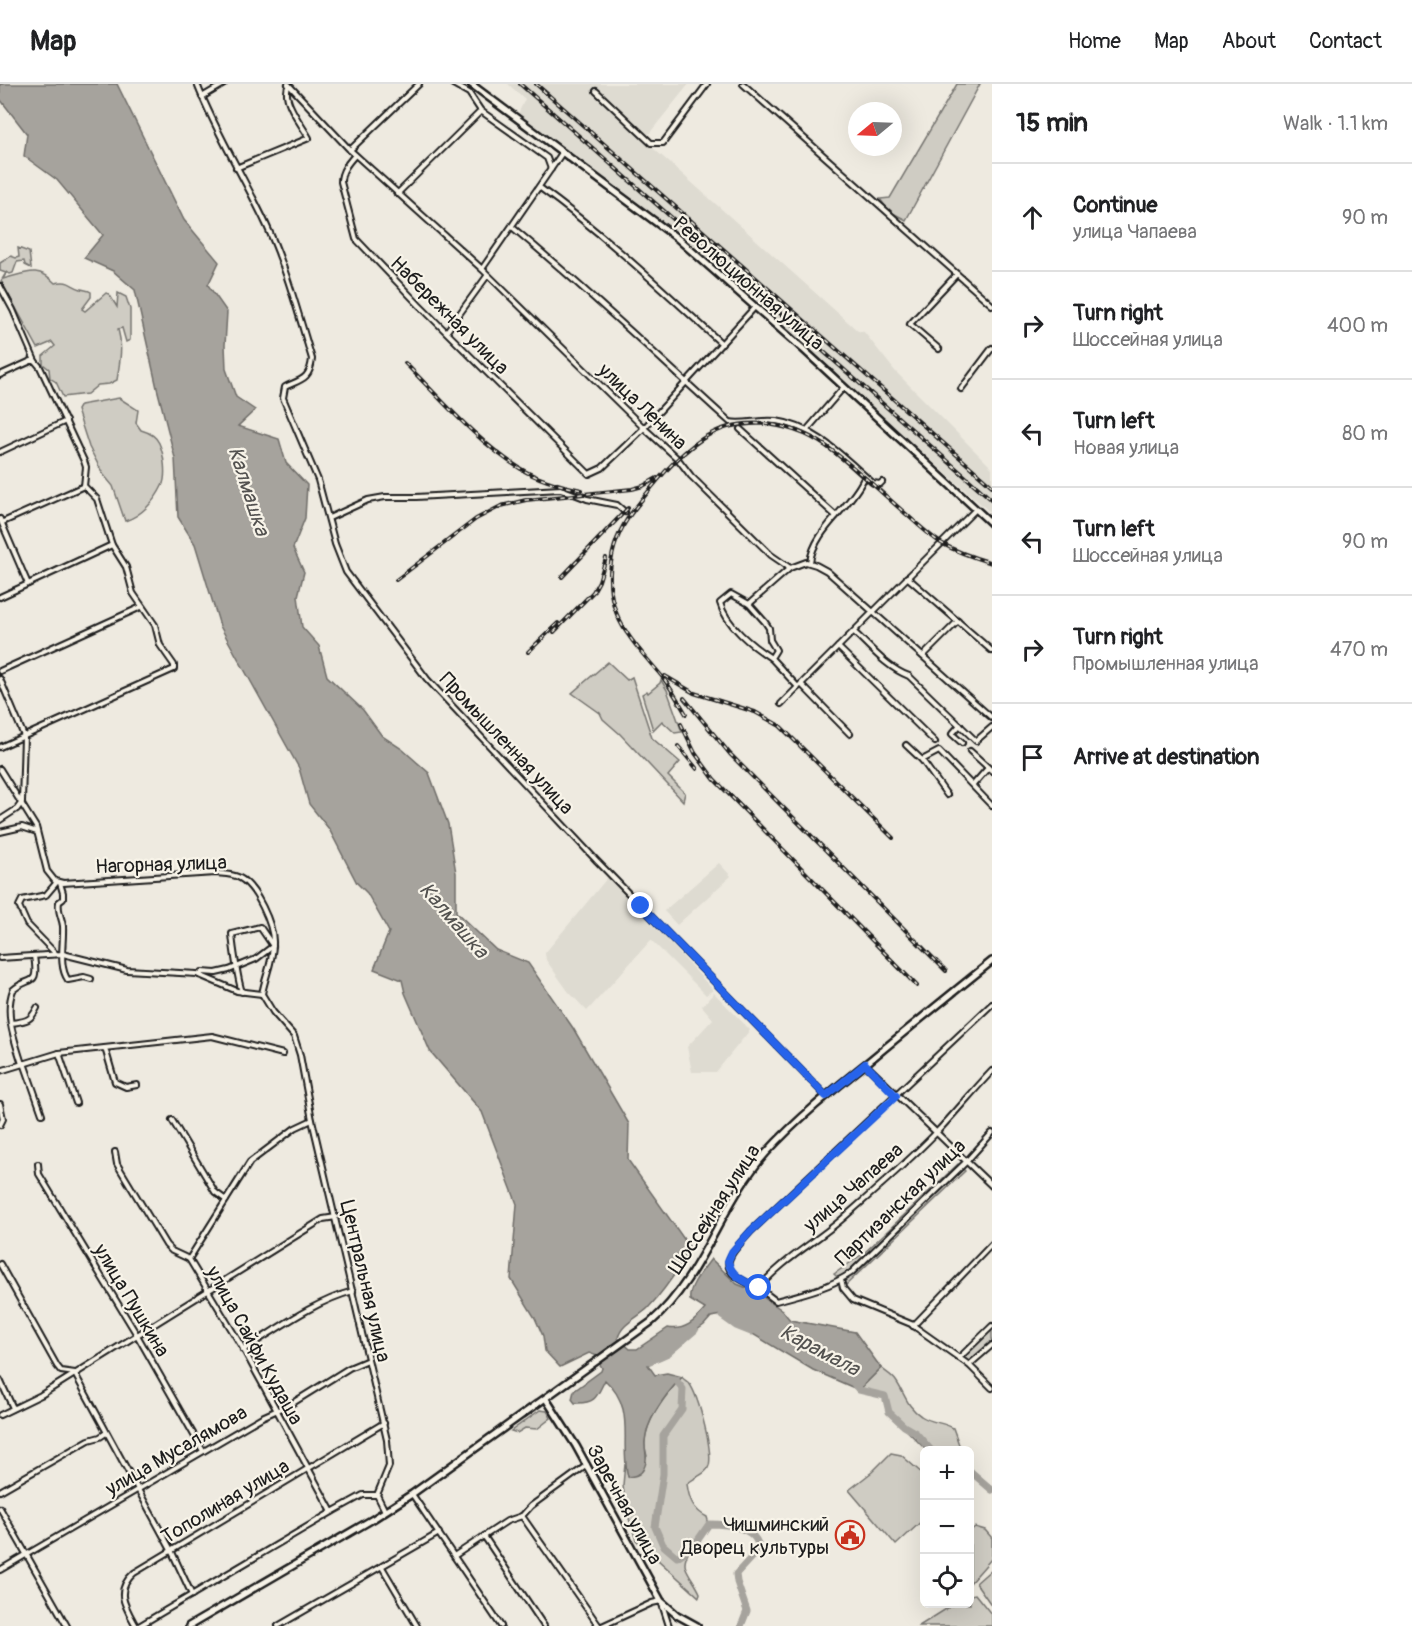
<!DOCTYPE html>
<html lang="en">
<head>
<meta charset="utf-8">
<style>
	:root { --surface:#fff; --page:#f6f6f6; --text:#202124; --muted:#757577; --line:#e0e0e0 }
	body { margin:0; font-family:Pangolin,sans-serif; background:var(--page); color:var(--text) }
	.controls { position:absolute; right:18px; bottom:18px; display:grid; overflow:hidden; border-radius:9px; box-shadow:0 6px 24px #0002 }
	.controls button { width:54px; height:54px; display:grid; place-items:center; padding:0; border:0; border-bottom:2px solid var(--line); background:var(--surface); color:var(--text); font:30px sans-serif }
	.compass { position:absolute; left:848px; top:18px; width:54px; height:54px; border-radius:50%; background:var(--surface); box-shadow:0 6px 24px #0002; rotate:251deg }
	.stop { position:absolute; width:18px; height:18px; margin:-14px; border:4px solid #2563eb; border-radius:50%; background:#fff }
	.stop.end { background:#2563eb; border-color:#fff; box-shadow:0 2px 6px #0008 }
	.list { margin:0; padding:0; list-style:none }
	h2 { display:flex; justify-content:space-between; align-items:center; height:78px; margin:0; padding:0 24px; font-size:26px }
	h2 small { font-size:20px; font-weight:400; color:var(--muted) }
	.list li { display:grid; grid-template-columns:39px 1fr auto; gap:18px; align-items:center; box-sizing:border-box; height:108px; padding:0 24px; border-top:2px solid var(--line) }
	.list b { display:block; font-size:22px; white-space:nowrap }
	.list p { margin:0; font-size:20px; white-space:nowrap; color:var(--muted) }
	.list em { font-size:20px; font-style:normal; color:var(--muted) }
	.icon { flex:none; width:33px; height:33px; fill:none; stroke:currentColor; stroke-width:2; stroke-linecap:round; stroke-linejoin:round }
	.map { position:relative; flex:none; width:992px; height:1542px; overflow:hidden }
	header { display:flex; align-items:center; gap:36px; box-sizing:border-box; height:84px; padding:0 30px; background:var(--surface); border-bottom:2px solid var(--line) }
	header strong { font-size:28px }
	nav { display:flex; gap:33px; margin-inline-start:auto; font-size:21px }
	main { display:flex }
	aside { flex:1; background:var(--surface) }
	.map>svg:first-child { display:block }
	.built { fill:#dedbd1 }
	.green { fill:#cfccc3; stroke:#767470; stroke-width:1.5 }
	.water { fill:#a6a39d; stroke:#6f6d69; stroke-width:1.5 }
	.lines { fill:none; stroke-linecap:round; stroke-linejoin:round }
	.river { stroke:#a6a39d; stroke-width:7 }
	.street-casing { stroke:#1c1c1c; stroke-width:8 }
	.secondary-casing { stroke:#1c1c1c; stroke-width:10 }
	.street { stroke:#f7f3e8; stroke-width:4 }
	.secondary { stroke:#f7f3e8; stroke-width:5 }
	.rail-casing { stroke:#1c1c1c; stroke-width:4 }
	.rail { stroke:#f7f3e8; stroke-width:1.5; stroke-dasharray:4.5; stroke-linecap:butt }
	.route { stroke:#2563eb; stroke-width:8 }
	.labels { text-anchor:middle; stroke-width:4.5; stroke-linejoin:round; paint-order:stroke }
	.street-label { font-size:20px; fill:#1c1c1c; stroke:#f7f3e8 }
	.poi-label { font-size:20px; fill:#1c1c1c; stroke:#f7f3e8; text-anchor:end }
	.water-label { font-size:21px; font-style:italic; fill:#535250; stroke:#f7f3e8 }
</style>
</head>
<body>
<header>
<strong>Map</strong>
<nav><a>Home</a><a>Map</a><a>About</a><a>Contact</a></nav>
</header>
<main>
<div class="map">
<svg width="992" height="1542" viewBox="0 0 992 1542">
	<rect width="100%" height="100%" fill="#eeeae0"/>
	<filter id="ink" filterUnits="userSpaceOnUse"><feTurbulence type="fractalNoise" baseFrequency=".0167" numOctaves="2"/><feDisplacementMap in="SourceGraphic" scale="12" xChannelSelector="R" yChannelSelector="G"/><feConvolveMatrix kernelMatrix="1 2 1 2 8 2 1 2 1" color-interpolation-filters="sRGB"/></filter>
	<g filter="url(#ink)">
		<!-- built -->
		<g class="built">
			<polygon points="508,0 689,0 644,56 858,247 864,248 895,287 992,384 992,430 663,138 604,98 518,30 525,15"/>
			<polygon points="719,779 731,792 677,841 664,827"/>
			<polygon points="608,793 660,848 713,906 706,911 651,856 587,927 568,907 546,876 545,869"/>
			<polygon points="714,909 750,946 716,988 692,988 687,963 713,935 702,922"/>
		</g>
		<!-- green -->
		<g class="green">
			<polygon points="957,0 980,0 906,136 889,127 880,115 890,114"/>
			<path d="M 18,164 L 29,168 L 31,184 L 25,181 L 24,177 L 17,178 L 13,189 L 10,190 L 7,188 L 3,195 C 25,190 37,180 55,199 C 70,196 69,201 81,205 C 84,206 88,206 91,208 L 91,213 L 82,225 L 85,227 L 106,209 L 109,210 L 117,223 L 118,209 L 126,213 L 130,225 L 130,256 L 126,258 L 122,244 L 118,245 C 123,263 120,277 117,296 L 109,300 L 98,301 L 87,310 L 63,313 L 56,298 L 50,294 L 49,285 L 43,280 L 43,272 L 55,262 L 52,258 L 38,264 L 1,197 L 6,189 L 0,187 L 0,179 L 11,172 L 16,174 L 19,173 Z"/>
			<path d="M 119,314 L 138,326 L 136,339 L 141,346 C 148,348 156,352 159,359 C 164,370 167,392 162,402 C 155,417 141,432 125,437 L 113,402 L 103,390 L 89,363 L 77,326 L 80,321 Z"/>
			<polygon points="608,578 627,596 632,593 652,654 680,678 668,692 685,709 683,717 620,650 603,635 600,629 572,609"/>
			<polygon points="661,596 667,606 682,648 675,649 662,637 653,646 642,610 647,607 648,609 660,599"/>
			<polygon points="958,1080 965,1087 846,1201 834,1190 864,1169"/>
			<polygon points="992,1244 992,1259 973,1277 969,1278 962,1275"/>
			<path d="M 881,1284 C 886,1288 893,1292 896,1297 C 905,1310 907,1323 921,1332 C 931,1339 943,1338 953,1344 L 961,1366 L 926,1366 L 889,1328 L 885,1312 L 859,1306 Z"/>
			<path d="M 682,1293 C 682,1294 689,1299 689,1299 C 698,1311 715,1371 708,1384 C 706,1390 693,1394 687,1400 C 689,1415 693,1426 707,1433 L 709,1440 C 702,1450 680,1473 686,1484 C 690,1493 696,1500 700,1509 L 699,1513 L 636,1456 L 625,1422 L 623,1401 L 625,1380 L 629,1393 L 647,1372 C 646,1368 644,1362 645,1358 C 645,1337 668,1308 682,1293 Z"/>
			<polygon points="540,1326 547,1327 551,1334 537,1345 525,1344 517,1349 511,1347"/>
			<polygon points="891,1369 901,1371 924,1391 924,1435 896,1461 849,1406 872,1388"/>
			<polygon points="975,1443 985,1446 992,1454 992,1474 970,1499 970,1447"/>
			<polygon points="992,1485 992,1522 976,1499"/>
			<polygon points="975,1510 992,1531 992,1542 919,1542 954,1520 970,1520 970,1511"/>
		</g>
		<!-- water -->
		<path class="water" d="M 0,0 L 117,0 L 184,136 L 219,178 L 208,201 L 227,228 L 225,261 L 226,285 L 236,313 L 255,326 L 238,342 L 279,355 L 286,379 L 307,401 L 305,434 L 293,464 L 304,488 L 298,512 L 302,543 L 319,562 L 327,592 L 363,626 L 382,652 L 402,665 L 429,689 L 448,740 L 456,789 L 456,828 L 496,866 L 528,879 L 573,944 L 629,1040 L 628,1076 L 691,1165 C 678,1186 665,1206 648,1224 C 639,1233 621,1240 618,1254 L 630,1265 L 637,1265 L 668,1244 C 685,1247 695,1237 705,1225 L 690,1216 C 688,1202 703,1186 711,1175 L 737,1200 L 754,1207 L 782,1226 L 790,1236 L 855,1248 L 881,1284 L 859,1306 L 813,1286 L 721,1231 L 711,1233 L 704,1241 L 648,1281 L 655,1291 L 667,1289 L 682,1293 C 667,1309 647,1334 645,1357 C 644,1367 649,1375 644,1384 C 641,1391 635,1392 628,1393 C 619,1357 637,1325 605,1296 C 597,1312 596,1320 575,1319 L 572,1315 L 574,1307 L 601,1287 L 602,1284 L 595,1271 L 589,1269 L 560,1283 L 545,1267 L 543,1252 L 535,1234 L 511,1195 L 517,1120 L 482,1028 L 430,967 L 405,909 L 402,896 L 374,885 L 389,848 L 367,809 L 357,799 L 329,745 L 309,720 L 299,684 L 220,542 L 195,460 L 178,433 L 175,374 L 157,304 L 135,206 L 113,187 L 84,174 L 103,151 L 57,96 L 24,72 L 27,50 L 0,15 Z"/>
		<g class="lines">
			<!-- river -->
			<g class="river">
				<polyline points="722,1232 736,1242 751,1248"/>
				<polyline points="650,1277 668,1269 695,1246"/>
				<path d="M 672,1295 L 675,1295 L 683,1305 L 682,1325 L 663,1352 L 663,1390 L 655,1443 L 663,1461 L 677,1473 L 693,1463 L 709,1440 C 727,1440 757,1443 759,1465 L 736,1490 L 737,1498 L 747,1527 L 741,1542"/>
				<polyline points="854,1300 859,1306 885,1312 889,1328 904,1342 916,1349 931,1366"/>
				<polyline points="970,1387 992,1406"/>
			</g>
			<!-- street casing -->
			<g class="street-casing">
				<g id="street">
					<path d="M 197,0 C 216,49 244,93 266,140 C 286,183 298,229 312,275 C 310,295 302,295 285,303 L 283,314 L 318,396 L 335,460 L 346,488 L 427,595 L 597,777 L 826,1012"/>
					<polyline points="288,0 350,66 482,185 644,344 678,375 691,392 771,471 790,484 806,478 816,481 827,487 992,634"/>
					<polyline points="453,0 469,9 481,27 547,74 551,85"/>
					<polyline points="743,0 992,221"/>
					<polyline points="596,7 651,59 663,59 707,0"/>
					<polyline points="202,13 224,0"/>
					<polyline points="350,66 419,0"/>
					<path d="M 355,71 C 348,79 341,87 341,98 L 356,155 L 419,221 L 589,390 L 602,384 L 644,344 L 755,223"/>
					<path d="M 236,84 L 309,54 C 302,41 280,14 289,1"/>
					<path d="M 539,103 C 604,150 663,206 722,260"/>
					<polyline points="397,110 481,27"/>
					<path d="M 512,143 C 587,205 657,272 730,338 C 742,341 761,335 776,337 C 815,342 845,375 873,399 L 880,400 L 882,398"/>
					<polyline points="482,185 562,69"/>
					<polyline points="0,202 13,226 35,277"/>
					<polyline points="447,247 487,192"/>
					<polyline points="939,265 910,240 957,190"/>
					<polyline points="0,291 31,277 35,277 40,283 84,377 86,383 84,402"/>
					<polyline points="961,305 992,264"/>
					<polyline points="740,345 836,432"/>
					<polyline points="806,347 844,303"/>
					<polyline points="0,368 66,337"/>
					<polyline points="329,434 368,416 385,413 416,413 561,405 587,415 617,421 625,428"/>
					<polyline points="0,435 28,500"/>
					<polyline points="3,438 84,402"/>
					<path d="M 810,478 C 814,446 849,425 863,396"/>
					<polyline points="790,484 749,520 765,538 769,544 770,556 776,566 771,574 798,603"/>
					<polyline points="907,493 992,567"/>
					<polyline points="0,513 112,461"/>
					<path d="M 749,520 L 731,510 L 720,519 C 726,541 752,562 771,574"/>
					<path d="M 854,548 C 870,563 887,584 909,592 L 976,657 L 992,643"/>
					<polyline points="838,563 935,658"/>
					<polyline points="923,572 958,537"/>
					<polyline points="0,587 141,523"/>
					<polyline points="0,595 24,652 22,718 17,725 0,736"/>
					<polyline points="801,600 850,650"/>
					<polyline points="781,620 976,425"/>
					<polyline points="960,641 952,650 962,659"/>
					<polyline points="906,661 922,676 939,667 992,722"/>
					<polyline points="0,663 174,585 174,581 160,561 155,541 133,509 126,483 112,461 97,415 84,402"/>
					<polyline points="970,667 992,687"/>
					<polyline points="922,676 947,711"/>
					<path d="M 0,685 L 36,743 L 47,787 L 55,797 L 63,799 L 215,789 C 223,790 232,790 238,793 C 256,801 274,842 273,860 C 273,877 265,893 262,910"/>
					<polyline points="973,701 988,684"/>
					<polyline points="0,748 22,743 37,748"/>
					<path d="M 60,799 L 63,809 L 63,815 L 59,818 C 57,826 62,834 63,842 C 64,859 58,882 68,896 L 84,893 L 91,895"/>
					<polyline points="56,870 27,840 19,822 22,816 46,811 57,798"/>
					<polyline points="0,874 63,870 127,886 197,890 237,907 262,910"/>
					<path d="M 199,891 L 202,888 L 216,889 L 229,886 L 256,875 L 273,862 L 260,843 L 232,850 C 233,862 238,897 242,908"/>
					<polyline points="262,910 273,928 294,952 300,971 312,1036 387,1356 389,1382 377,1411 385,1427"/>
					<path d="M 992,920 L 751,1147 C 724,1177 715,1186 759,1204 C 782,1176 814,1159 841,1136 C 873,1108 906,1080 936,1049 C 955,1029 973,1007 992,987"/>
					<path d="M 11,939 C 25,937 30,938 37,924"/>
					<polyline points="105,964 115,998 126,1003 137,1001"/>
					<polyline points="59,969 76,1019"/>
					<polyline points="24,979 42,1030"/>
					<path d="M 22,980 C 15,957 4,930 13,906 C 30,891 39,905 34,872"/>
					<polyline points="865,980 992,1102"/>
					<polyline points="0,987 59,969 212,952 283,970"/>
					<polyline points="0,1020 3,1035 0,1041"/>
					<polyline points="172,1036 215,1108 226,1116"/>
					<polyline points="115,1068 117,1080 166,1161 172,1167 189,1175 245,1268 332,1428 363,1411 377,1411"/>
					<polyline points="38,1080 39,1090 137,1251 203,1367"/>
					<polyline points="189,1175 250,1078 295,1044 312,1036"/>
					<polyline points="0,1180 57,1282 61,1287 75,1289"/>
					<polyline points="841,1196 843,1204 853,1216 911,1240 969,1281 992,1304"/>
					<path d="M 759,1204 L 776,1217 C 802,1210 829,1204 851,1189 L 966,1078 L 992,1049"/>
					<polyline points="913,1242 992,1160"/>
					<path d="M 243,1266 C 279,1244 313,1218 353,1207"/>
					<polyline points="959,1274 992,1242"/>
					<polyline points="969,1281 992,1261"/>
					<polyline points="75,1290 171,1466 192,1511"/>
					<polyline points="0,1296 13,1324"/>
					<polyline points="0,1331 41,1311 323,1135 336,1133"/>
					<polyline points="0,1407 89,1356 100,1353 106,1349"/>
					<polyline points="412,1410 501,1542"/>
					<polyline points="0,1424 67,1542"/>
					<polyline points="522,1432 599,1542"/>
					<polyline points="522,1432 531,1422 587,1381"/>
					<polyline points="484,1452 544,1542"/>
					<polyline points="454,1472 507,1437 522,1432"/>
					<polyline points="382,1483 417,1542"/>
					<polyline points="0,1486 262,1333 291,1320 349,1284 368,1276"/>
					<path d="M 136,1542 C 125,1522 114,1507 134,1489 L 384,1339"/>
					<polyline points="139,1542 332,1428"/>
					<polyline points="278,1542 439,1449"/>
					<polyline points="602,1542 652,1519 661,1517 669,1542"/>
				</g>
			</g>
			<!-- secondary casing -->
			<g class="secondary-casing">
				<g id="secondary">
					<polyline points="471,0 677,154 803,265 992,440"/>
					<polyline points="546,1315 576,1362 661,1517 677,1531 697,1542"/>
					<path d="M 189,1542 L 373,1435 L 412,1410 L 651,1238 C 703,1193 720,1120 766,1069 C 797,1035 833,1006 868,978 C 909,944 951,910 992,877"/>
				</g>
			</g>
			<!-- street -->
			<use href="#street" class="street"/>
			<!-- secondary -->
			<use href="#secondary" class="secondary"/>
			<!-- rail casing -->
			<g class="rail-casing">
				<g id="rail">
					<polyline points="520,0 992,416"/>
					<polyline points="536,0 992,402"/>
					<path d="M 405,279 C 441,315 478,359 521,385 C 539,396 562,402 582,406"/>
					<polyline points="562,493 628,424"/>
					<polyline points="396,496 476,435 501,422 526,416 632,405 643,402 657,394"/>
					<polyline points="554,548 593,508 599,497 606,474"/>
					<polyline points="528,568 558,539"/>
					<polyline points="665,592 694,609 755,628 780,642 893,754"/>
					<polyline points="684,614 730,670 946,887"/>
					<path d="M 686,630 C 679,618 672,606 664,595 C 652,580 638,566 627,549 C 601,511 606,462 633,427 C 653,401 676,372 702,355 C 743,328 798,339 834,368 C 859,387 882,409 906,430 C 917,440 929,451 941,459 C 957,468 975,474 992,479"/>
					<polyline points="681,640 695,669 714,695 917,902"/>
					<polyline points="678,662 697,685"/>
				</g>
			</g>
			<!-- rail -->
			<use href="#rail" class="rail"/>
		</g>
	</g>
	<g class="lines" filter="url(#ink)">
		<!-- route -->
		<path class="route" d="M 641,822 L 826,1012 L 865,980 L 896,1012 L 751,1147 L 732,1168 L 728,1177 C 731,1193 746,1198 759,1204"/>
	</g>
	<!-- icons -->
	<defs>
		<g id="civic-ring" transform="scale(1.5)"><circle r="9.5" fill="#f7f3e8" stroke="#c8321e" stroke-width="1.5"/><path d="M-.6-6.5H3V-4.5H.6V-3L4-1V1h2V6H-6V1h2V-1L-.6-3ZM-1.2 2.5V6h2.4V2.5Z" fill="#c8321e"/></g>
	</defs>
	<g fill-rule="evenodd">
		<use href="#civic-ring" x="850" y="1451"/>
	</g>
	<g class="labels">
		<!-- street labels -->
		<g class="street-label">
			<text transform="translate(749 199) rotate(41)" y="7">Революционная улица</text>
			<text transform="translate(450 231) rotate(45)" y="7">Набережная улица</text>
			<text transform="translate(643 322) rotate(44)" y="7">улица Ленина</text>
			<text transform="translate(507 659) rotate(47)" y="7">Промышленная улица</text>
			<text transform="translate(161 780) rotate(-2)" y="7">Нагорная улица</text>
			<text transform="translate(853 1103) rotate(-41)" y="7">улица Чапаева</text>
			<text transform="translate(900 1118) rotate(-44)" y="7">Партизанская улица</text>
			<text transform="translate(714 1125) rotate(-57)" y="7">Шоссейная улица</text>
			<text transform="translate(366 1197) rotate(77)" y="7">Центральная улица</text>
			<text transform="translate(132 1216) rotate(59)" y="7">улица Пушкина</text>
			<text transform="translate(255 1261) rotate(61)" y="7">улица Сайфи Кудаша</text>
			<text transform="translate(176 1366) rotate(-30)" y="7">улица Мусалямова</text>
			<text transform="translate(225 1417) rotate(-31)" y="7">Тополиная улица</text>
			<text transform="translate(625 1420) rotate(61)" y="7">Заречная улица</text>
		</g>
		<!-- poi labels -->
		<g class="poi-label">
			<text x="829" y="1447">Чишминский<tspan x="829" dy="23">Дворец культуры</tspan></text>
		</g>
		<!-- water labels -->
		<g class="water-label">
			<text transform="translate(249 407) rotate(72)" y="7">Калмашка</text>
			<text transform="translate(454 836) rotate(49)" y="7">Калмашка</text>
			<text transform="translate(820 1266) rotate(28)" y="7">Карамала</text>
		</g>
	</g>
</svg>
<div class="controls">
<button>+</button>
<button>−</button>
<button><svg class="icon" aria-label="locate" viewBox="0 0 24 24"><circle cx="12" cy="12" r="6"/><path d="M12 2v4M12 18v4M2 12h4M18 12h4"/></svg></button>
</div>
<svg class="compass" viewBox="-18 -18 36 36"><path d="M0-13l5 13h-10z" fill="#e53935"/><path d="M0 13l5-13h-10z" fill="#757577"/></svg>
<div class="stop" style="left:759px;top:1204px"></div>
<div class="stop end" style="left:641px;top:822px"></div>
</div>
<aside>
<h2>15 min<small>Walk · 1.1 km</small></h2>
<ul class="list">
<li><svg class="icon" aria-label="ahead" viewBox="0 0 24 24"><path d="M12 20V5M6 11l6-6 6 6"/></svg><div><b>Continue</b><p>улица Чапаева</p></div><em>90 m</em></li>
<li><svg class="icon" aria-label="right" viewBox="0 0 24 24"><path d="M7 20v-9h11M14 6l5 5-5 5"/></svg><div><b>Turn right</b><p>Шоссейная улица</p></div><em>400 m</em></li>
<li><svg class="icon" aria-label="left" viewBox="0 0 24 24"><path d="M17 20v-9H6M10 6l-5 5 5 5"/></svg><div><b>Turn left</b><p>Новая улица</p></div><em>80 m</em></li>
<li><svg class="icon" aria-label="left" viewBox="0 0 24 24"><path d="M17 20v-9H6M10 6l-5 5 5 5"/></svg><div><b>Turn left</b><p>Шоссейная улица</p></div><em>90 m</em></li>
<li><svg class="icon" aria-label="right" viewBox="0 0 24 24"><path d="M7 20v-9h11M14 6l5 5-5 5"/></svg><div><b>Turn right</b><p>Промышленная улица</p></div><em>470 m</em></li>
<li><svg class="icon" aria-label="arrive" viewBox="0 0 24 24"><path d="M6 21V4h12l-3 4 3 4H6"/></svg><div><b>Arrive at destination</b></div></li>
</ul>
</aside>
</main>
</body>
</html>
